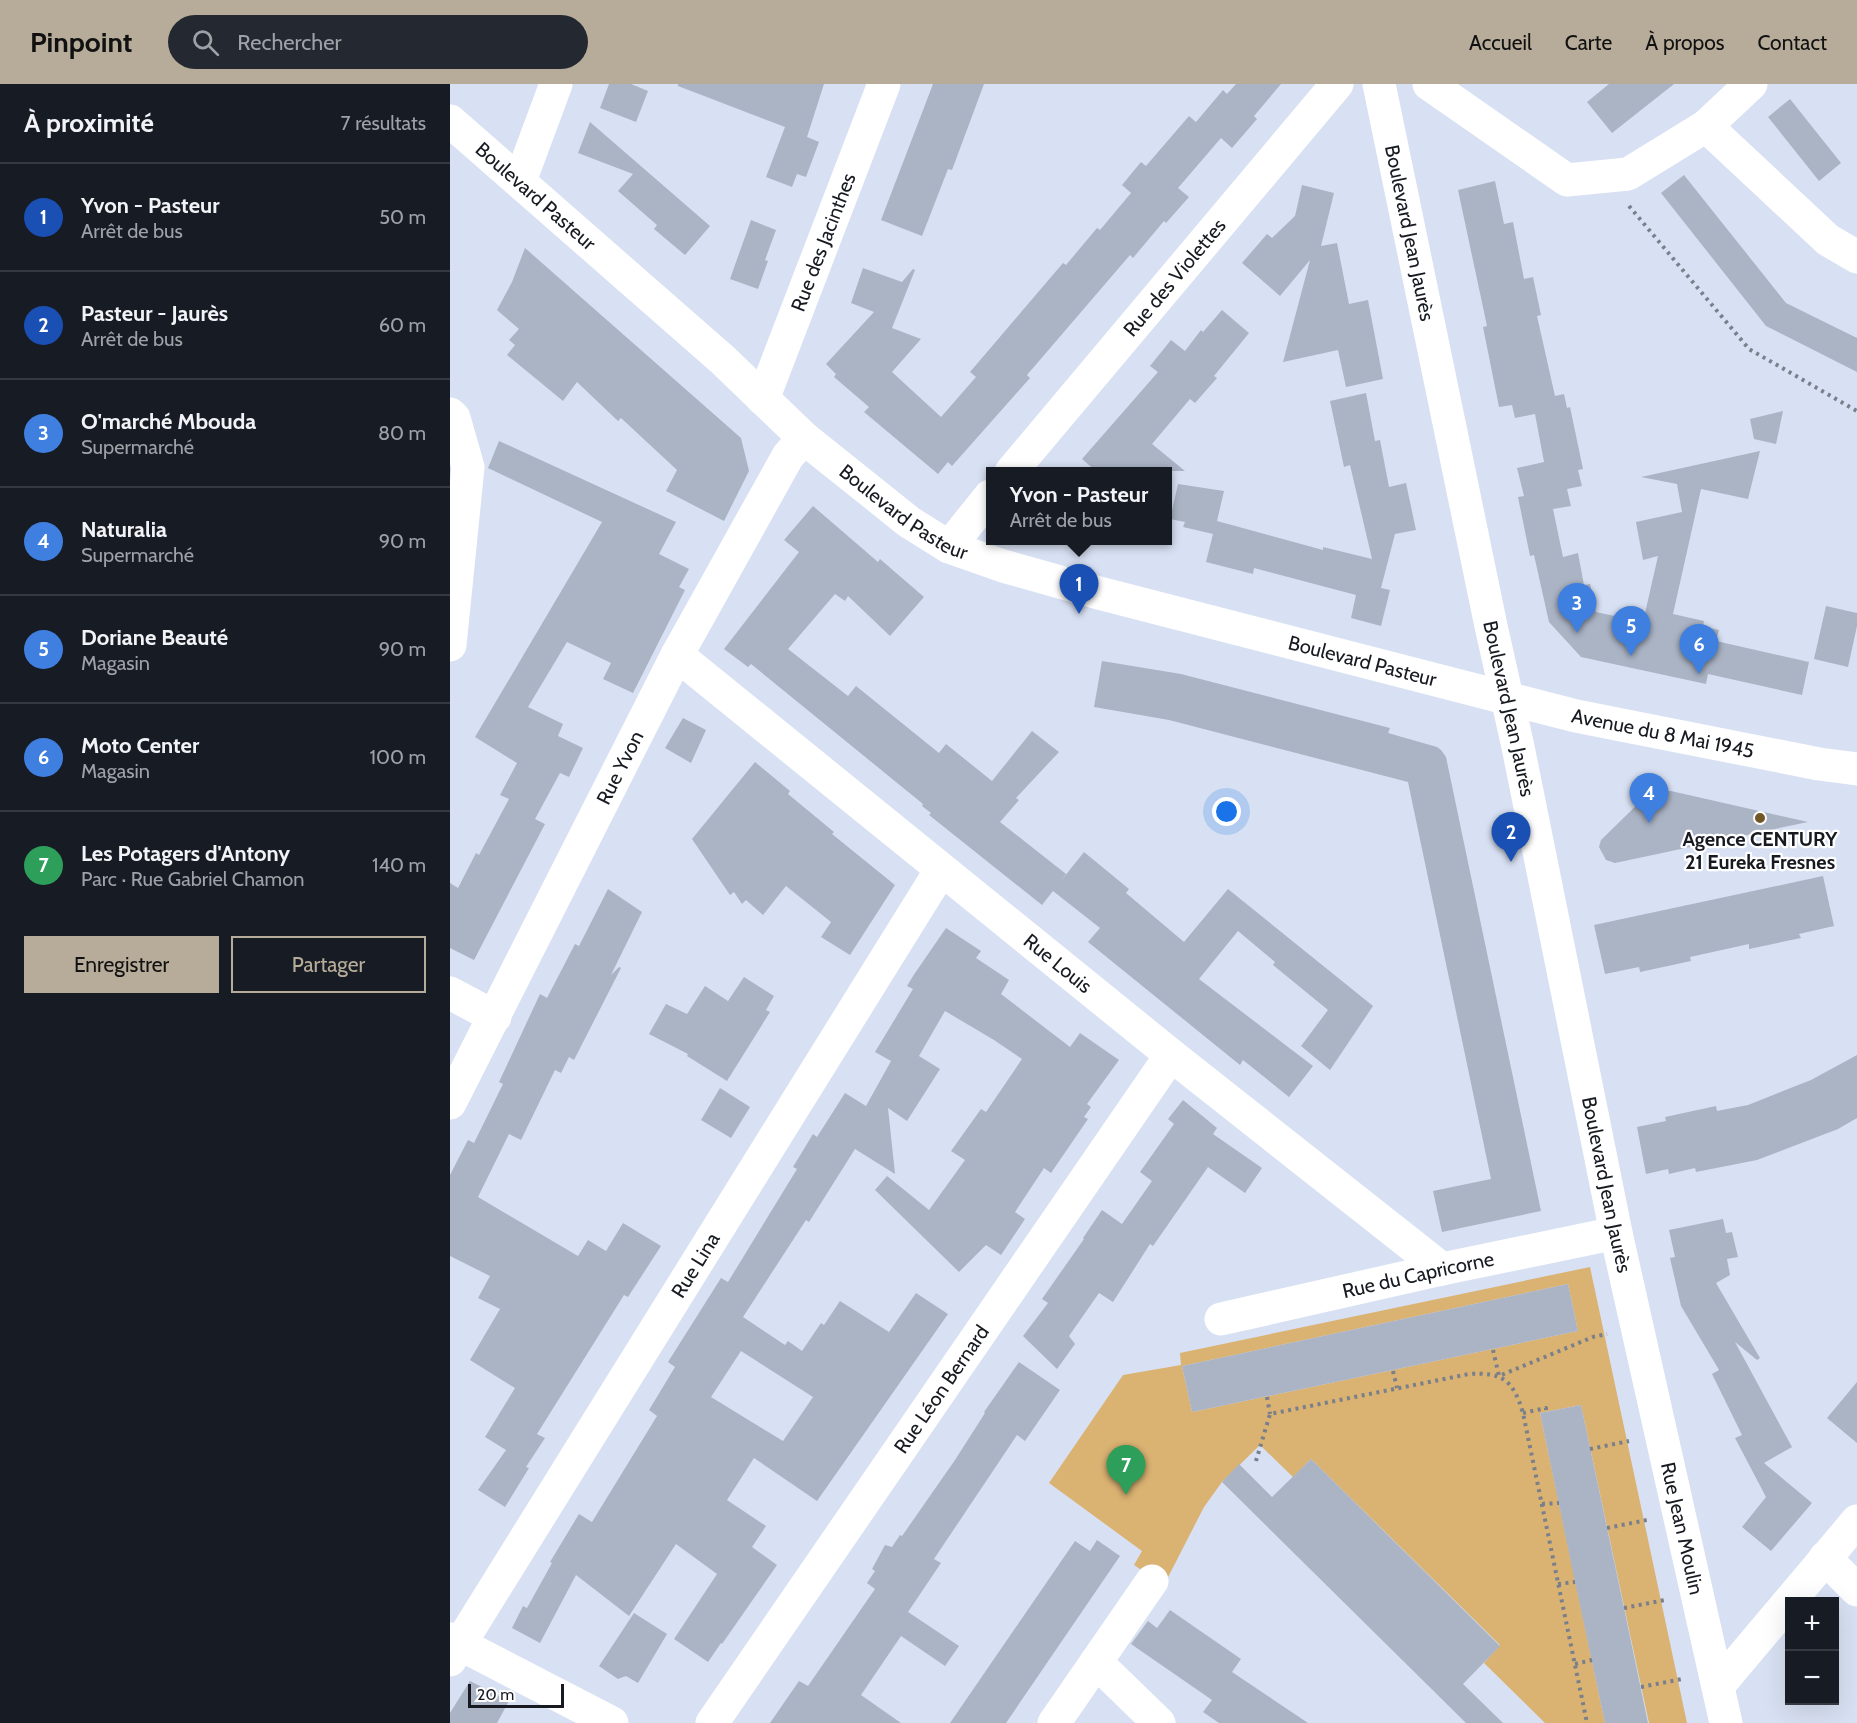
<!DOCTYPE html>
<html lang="fr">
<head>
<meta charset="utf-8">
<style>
	:root { --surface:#171b24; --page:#242831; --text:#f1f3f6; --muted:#9ea1a6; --line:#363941; --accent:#b7ac99 }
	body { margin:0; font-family:Cabin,sans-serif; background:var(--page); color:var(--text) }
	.controls { position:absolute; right:18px; bottom:18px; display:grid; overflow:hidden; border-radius:0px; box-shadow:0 6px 24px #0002 }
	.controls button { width:54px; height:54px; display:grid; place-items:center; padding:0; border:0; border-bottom:2px solid var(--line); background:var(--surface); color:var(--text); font:30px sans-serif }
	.scale { position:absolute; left:18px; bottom:15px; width:96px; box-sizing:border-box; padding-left:6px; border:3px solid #171a20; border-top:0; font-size:16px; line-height:21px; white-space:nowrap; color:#171a20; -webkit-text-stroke:4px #fff; paint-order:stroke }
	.you { position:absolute; left:777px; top:728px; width:21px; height:21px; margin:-15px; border:4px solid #fff; border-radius:50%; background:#1a73e8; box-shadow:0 0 0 9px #1a73e833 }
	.badge { display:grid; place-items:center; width:39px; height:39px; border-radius:50%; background:var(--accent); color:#fff; font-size:20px; font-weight:700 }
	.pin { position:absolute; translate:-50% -50px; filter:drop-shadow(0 2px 3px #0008) }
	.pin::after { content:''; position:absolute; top:32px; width:21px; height:18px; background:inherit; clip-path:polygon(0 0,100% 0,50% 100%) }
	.popup { position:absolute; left:536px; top:383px; width:186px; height:78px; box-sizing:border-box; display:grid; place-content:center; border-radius:0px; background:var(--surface); filter:drop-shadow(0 2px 4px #0005); font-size:20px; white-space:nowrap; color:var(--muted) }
	.popup b { font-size:22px; color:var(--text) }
	.popup::after { content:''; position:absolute; left:50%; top:100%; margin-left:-12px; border:12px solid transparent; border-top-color:var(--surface) }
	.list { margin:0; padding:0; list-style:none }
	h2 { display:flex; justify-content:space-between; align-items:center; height:78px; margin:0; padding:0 24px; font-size:26px }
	h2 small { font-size:20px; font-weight:400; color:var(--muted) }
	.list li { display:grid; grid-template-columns:39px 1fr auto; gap:18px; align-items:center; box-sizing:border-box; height:108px; padding:0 24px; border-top:2px solid var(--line) }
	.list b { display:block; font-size:22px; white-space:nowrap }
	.list p { margin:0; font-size:20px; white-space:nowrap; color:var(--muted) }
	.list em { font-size:20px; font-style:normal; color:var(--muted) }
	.actions { display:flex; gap:12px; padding:18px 24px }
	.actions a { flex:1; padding:14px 0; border:2px solid var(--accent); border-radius:0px; text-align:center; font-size:21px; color:var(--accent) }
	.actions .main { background:var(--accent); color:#111 }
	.icon { flex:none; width:33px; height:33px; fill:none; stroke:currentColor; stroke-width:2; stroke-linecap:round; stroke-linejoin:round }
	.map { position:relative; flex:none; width:1407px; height:1639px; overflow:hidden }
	header { display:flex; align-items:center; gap:36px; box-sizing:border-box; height:84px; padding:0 30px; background:var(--accent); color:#111 }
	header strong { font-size:28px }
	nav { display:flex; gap:33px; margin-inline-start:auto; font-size:21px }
	.search { width:420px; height:54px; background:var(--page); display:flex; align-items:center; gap:15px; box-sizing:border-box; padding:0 21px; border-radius:33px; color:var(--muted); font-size:22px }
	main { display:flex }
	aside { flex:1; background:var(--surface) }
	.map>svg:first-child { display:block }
	.green { fill:#dab272; fill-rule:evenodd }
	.building { fill:#abb4c5; fill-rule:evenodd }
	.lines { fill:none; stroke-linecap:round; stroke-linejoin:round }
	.path { stroke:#797f8b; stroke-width:4; stroke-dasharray:3 4.5; stroke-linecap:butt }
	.street { stroke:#fff; stroke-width:33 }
	.secondary { stroke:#fff; stroke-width:33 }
	.poi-dot { fill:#715628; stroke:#fff; stroke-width:2 }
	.labels { text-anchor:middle; stroke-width:4.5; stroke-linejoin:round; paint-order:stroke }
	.street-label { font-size:20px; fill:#171a20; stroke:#fff }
	.poi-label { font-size:20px; font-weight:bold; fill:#171a20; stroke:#fff }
</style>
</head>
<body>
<header>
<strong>Pinpoint</strong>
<div class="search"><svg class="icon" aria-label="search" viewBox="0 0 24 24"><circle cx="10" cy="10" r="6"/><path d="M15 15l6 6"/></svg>Rechercher</div>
<nav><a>Accueil</a><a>Carte</a><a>À propos</a><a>Contact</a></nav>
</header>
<main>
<aside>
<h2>À proximité<small>7 résultats</small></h2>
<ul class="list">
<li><span class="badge" style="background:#1a4fb4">1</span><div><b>Yvon - Pasteur</b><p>Arrêt de bus</p></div><em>50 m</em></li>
<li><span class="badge" style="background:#1a4fb4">2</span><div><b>Pasteur - Jaurès</b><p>Arrêt de bus</p></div><em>60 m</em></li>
<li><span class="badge" style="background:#3f7fe0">3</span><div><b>O'marché Mbouda</b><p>Supermarché</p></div><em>80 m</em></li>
<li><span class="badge" style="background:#3f7fe0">4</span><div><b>Naturalia</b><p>Supermarché</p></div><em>90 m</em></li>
<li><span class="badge" style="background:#3f7fe0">5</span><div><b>Doriane Beauté</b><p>Magasin</p></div><em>90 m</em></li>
<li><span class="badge" style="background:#3f7fe0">6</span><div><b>Moto Center</b><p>Magasin</p></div><em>100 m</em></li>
<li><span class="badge" style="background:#2e9e5b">7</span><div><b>Les Potagers d'Antony</b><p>Parc · Rue Gabriel Chamon</p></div><em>140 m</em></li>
</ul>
<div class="actions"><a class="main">Enregistrer</a><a>Partager</a></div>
</aside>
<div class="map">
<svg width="1407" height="1639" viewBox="0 0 1407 1639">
	<rect width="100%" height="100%" fill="#d8e1f3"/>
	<!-- green -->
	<path class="green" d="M 1140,1183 L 1237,1639 L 1199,1639 L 1131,1321 L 1090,1329 L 1155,1639 L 1095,1639 L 1034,1579 L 1050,1561 L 861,1375 L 843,1393 L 810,1361 L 772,1398 L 754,1423 L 714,1501 L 684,1481 L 692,1467 L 599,1399 L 673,1291 L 731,1281 L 730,1269 ZM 1118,1200 L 1128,1247 L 742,1328 L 732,1282 Z"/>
	<!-- building -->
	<g class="building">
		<polygon points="159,0 181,0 198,7 186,38 150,24"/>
		<polygon points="228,0 374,0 357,53 369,58 356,93 347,90 342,103 316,93 335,43 228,2"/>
		<polygon points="483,0 534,0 502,86 498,85 472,152 431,136"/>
		<polygon points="786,0 831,0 804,32 807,35 782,64 771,54 728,104 739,113 716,139 714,137 683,174 680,171 577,291 580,294 502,382 498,378 488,390 414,328 419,323 384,293 386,290 376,280 424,228 401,219 413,184 452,198 463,185 465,186 442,244 471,255 442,288 491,333 526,293 520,288 613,179 616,181 647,144 650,146 681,109 672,101 691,78 696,82 739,32 746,38 773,6 777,10"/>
		<polygon points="1159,0 1224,0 1162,49 1137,18"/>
		<polygon points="1340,15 1391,79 1369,97 1318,33"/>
		<polygon points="140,38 260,142 235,171 204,145 207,141 168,107 183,90 128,69"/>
		<polygon points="1234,91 1336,219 1407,254 1407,288 1316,242 1211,109"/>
		<polygon points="1045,97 1054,140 1063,138 1074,195 1083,193 1091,231 1087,232 1105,312 1114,310 1117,324 1120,323 1133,385 1128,386 1132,402 1117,405 1121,422 1103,425 1113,473 1128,469 1134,501 1140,500 1146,528 1193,538 1208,472 1193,476 1186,438 1232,428 1227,400 1191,393 1310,367 1298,415 1251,405 1223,530 1254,537 1253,542 1269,546 1266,557 1359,578 1352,611 1258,590 1256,600 1131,573 1099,538 1084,471 1080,472 1068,413 1074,412 1067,384 1094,378 1085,330 1065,334 1062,321 1049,323 1033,243 1037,242 1008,106"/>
		<polygon points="852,101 884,109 871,162 887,159 899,220 918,216 933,295 896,303 888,266 833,278 860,176 830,212 792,179 817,150 822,154 845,132"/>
		<polygon points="301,136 326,146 315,176 318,177 308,205 280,195"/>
		<polygon points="75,164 291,354 299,387 274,437 216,407 227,386 171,334 168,337 127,298 113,317 57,271 65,261 59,256 69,245 47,226 62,198"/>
		<polygon points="772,226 799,249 764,292 767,294 745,319 740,315 702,360 735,387 646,387 632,375 708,288 700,282 721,256 735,267 751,246 753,248"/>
		<polygon points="916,309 925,357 930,356 939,403 956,399 966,446 945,450 931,504 940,506 931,542 901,534 906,511 804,484 803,490 756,478 763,450 733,443 735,438 720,435 728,400 774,407 767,437 873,466 873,463 922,475 900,381 894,383 880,317"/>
		<polygon points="1333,327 1326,360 1304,355 1300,335"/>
		<polygon points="49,357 226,438 209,470 239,485 229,503 235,506 183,609 153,595 161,579 117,558 78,623 113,640 108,652 133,664 119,693 110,689 85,735 95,740 24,876 0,864 0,799 8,804 26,769 29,771 59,715 50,711 67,679 25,653 152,438 38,384"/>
		<polygon points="363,422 428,478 430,475 474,513 440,552 398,512 395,517 385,510 338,565 398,612 406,602 489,669 496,660 542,697 582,647 609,668 566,714 569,716 550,738 616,790 610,798 634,768 679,805 676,809 734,858 778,805 923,922 880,986 851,962 878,926 823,881 825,878 788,847 749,895 863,982 839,1013 793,976 790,981 638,858 650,844 603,807 592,821 479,731 481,729 472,722 473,720 301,580 298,583 274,565 349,468 334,456"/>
		<polygon points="1376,522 1407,529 1407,542 1398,583 1364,575"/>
		<polygon points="652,577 731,590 940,644 938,649 987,663 991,666 996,673 1091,1127 992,1148 983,1107 1041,1095 958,698 719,636 644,623"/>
		<polygon points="233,634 256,646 241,679 215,664"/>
		<polygon points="305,678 340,707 338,710 384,748 382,750 445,801 400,871 371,853 381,838 336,802 313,831 296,816 292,820 284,808 280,811 242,755"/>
		<polygon points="1221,707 1358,738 1165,779 1156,776 1149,763 1151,756 1200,708"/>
		<polygon points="1373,792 1384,842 1349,850 1351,854 1299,865 1299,860 1240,873 1241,877 1190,888 1189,883 1155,890 1144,841"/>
		<polygon points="158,805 192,828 161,891 169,883 171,884 124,976 119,973 111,989 105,986 71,1056 59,1050 28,1113 128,1172 138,1156 156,1167 173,1139 211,1162 178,1213 174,1211 87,1350 95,1354 76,1383 79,1384 55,1423 28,1406 56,1366 35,1353 65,1304 20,1276 50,1225 28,1214 40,1192 0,1172 0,1091 18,1056 24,1059 53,1000 49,998 90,910 97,914 125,860 129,862"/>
		<path d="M 496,844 L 531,867 L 526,874 L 559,896 L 551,910 L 620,963 L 630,949 L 669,976 L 637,1020 L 641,1023 L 634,1033 L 638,1035 L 601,1089 L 594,1084 L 565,1128 L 575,1135 L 551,1171 L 536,1161 L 509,1188 L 425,1106 L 437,1092 L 479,1126 L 515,1076 L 501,1067 L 531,1025 L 536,1028 L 572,975 L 544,956 L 495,927 L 469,972 L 490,985 L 457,1037 L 438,1024 L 445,1090 L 405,1065 L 359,1138 L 356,1136 L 293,1233 L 335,1261 L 338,1257 L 352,1267 L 371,1239 L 374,1241 L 390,1217 L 439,1248 L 466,1209 L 498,1230 L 367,1417 L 304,1374 L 277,1416 L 316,1442 L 302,1463 L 327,1481 L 272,1560 L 271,1559 L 258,1578 L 224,1555 L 267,1490 L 226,1460 L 179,1532 L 126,1491 L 90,1559 L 62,1544 L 73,1522 L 77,1524 L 102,1479 L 100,1478 L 129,1430 L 142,1438 L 207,1332 L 199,1326 L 225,1283 L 218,1278 L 271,1194 L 278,1198 L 347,1085 L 343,1083 L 363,1050 L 367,1053 L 395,1009 L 416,1022 L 441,977 L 425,968 L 463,905 L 457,902 L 463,892 ZM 291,1267 L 363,1313 L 333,1357 L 261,1313 Z"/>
		<polygon points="294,893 324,912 316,926 320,928 277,997 237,972 238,970 199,950 216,920 237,930 255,902 278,917"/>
		<polygon points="1407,971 1407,1034 1388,1045 1307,1076 1246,1088 1245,1084 1219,1090 1218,1085 1196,1090 1187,1043 1216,1037 1215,1033 1266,1022 1267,1027 1298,1021 1361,996"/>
		<polygon points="270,1004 300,1023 281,1054 251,1036"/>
		<polygon points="733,1016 767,1044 763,1050 812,1084 795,1109 758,1083 703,1162 700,1160 663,1218 649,1209 619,1252 625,1260 607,1285 573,1252 598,1219 592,1215 634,1155 633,1154 652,1126 672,1140 702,1097 690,1088 724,1040 718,1035"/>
		<polygon points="1273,1135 1276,1149 1282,1148 1288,1173 1277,1175 1280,1191 1266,1199 1310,1274 1307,1276 1285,1258 1342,1363 1314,1379 1362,1419 1321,1467 1292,1443 1316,1413 1285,1354 1292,1351 1262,1290 1269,1286 1231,1222 1220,1174 1225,1173 1219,1146"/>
		<polygon points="1118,1200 1128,1247 742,1328 732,1282"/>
		<polygon points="569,1278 610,1306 575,1357 567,1351 484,1475 491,1479 458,1528 509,1562 495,1582 451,1552 411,1611 451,1639 320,1639 349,1597 358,1602 425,1505 417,1499 425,1487 422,1485 435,1461 442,1463 450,1451 452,1452 505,1376 535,1329 534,1328"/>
		<polygon points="1407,1298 1407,1359 1377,1334"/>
		<polygon points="1131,1321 1174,1524 1198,1639 1155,1639 1125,1498 1090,1329"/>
		<polygon points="861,1375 1050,1562 1013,1600 1053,1639 1016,1639 772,1398 789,1380 822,1413"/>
		<polygon points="647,1456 670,1472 556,1639 500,1639 625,1457 640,1467"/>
		<polygon points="720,1526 791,1575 782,1588 858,1639 769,1639 753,1628 762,1616 681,1560 698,1537 707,1544"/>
		<polygon points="184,1529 217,1550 188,1599 176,1592 168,1595 149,1582"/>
		<polygon points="20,1597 59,1617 47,1639 0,1639 0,1629"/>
	</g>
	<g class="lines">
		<!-- path -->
		<g class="path">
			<polyline points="1179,122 1299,265 1407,327"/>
			<polyline points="1043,1266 1049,1292 1143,1253 1157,1250"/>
			<polyline points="943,1287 947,1304"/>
			<polyline points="817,1313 820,1330"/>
			<polyline points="1073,1329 1096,1324 1096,1328"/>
			<polyline points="1140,1365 1179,1357"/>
			<path d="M 806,1377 L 820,1330 L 1019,1290 C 1053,1288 1063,1296 1073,1329 L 1137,1639"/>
			<polyline points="1092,1420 1109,1419"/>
			<polyline points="1157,1444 1197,1436"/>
			<polyline points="1108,1500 1125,1498"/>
			<polyline points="1174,1524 1215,1516"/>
			<polyline points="1125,1580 1142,1576"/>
			<polyline points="1191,1603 1232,1595"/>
		</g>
		<!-- street -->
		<g class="street">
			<polyline points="979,0 1117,96 1178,90 1256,42 1301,0"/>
			<polyline points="1256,42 1378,156 1407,173"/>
			<polyline points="70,97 106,0"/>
			<path id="s1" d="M 313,315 L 434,0"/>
			<polyline points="0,330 4,334 18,383 0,561"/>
			<path id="s2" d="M 561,388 L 887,0"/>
			<polyline points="499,463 540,412"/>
			<path id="s3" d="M 227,571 L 721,971 L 992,1185"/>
			<polyline points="0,909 45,933"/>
			<path id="s4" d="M 0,1019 L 227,571 L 338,372 L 354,354"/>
			<path id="s5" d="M 771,1235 L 992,1185 L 1166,1149"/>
			<polyline points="1375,1474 1407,1506"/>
			<polyline points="0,1555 162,1639"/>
			<path id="s6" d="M 0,1576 L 491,786"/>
			<polyline points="646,1578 709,1639"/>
			<polyline points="1268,1602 1407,1437"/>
			<path id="s7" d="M 262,1639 L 721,971"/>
			<polyline points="604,1639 702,1497"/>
		</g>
		<!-- secondary -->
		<g class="secondary">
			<path id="s8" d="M 929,0 L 1041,542 L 1068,663 L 1166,1149 L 1276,1639"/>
			<path id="s9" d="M 0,37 L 273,276 L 354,354 L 459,438 L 499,463 L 553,482 L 649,509 L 1126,632 L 1369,680 L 1407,685"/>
		</g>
	</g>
	<!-- markers -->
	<circle class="poi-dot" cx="1310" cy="734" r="6"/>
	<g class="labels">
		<!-- street labels -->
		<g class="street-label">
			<text dy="7" stroke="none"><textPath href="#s9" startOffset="114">Boulevard Pasteur</textPath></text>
			<text dy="7" stroke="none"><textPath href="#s8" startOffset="152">Boulevard Jean Jaurès</textPath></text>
			<text dy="7" stroke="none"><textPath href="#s1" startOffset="168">Rue des Jacinthes</textPath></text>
			<text dy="7" stroke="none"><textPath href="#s2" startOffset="254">Rue des Violettes</textPath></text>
			<text dy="7" stroke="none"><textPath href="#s9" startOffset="600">Boulevard Pasteur</textPath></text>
			<text dy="7" stroke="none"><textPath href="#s9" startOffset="1086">Boulevard Pasteur</textPath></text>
			<text dy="7" stroke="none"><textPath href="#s8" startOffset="638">Boulevard Jean Jaurès</textPath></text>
			<text dy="7" stroke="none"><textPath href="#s9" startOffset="1395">Avenue du 8 Mai 1945</textPath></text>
			<text dy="7" stroke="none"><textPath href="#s4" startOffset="376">Rue Yvon</textPath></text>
			<text dy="7" stroke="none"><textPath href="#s3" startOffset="490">Rue Louis</textPath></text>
			<text dy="7" stroke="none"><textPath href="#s8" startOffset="1124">Boulevard Jean Jaurès</textPath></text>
			<text dy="7" stroke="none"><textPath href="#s6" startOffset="465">Rue Lina</textPath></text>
			<text dy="7" stroke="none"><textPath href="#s5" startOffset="202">Rue du Capricorne</textPath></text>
			<text dy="7" stroke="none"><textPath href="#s7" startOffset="405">Rue Léon Bernard</textPath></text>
			<text dy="7" stroke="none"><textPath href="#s8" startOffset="1476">Rue Jean Moulin</textPath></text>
		</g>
		<!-- poi labels -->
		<g class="poi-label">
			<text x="1310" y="762">Agence CENTURY<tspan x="1310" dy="23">21 Eureka Fresnes</tspan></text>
		</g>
	</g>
</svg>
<div class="controls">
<button>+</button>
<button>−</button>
</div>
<div class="scale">20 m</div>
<div class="you"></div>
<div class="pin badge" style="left:629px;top:530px;background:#1a4fb4">1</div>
<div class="popup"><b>Yvon - Pasteur</b>Arrêt de bus</div>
<div class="pin badge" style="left:1061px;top:778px;background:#1a4fb4">2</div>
<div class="pin badge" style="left:1127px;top:549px;background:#3f7fe0">3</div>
<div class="pin badge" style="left:1199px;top:739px;background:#3f7fe0">4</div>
<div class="pin badge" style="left:1181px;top:572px;background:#3f7fe0">5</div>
<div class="pin badge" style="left:1249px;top:590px;background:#3f7fe0">6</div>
<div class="pin badge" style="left:676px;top:1411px;background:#2e9e5b">7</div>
</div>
</main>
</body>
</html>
